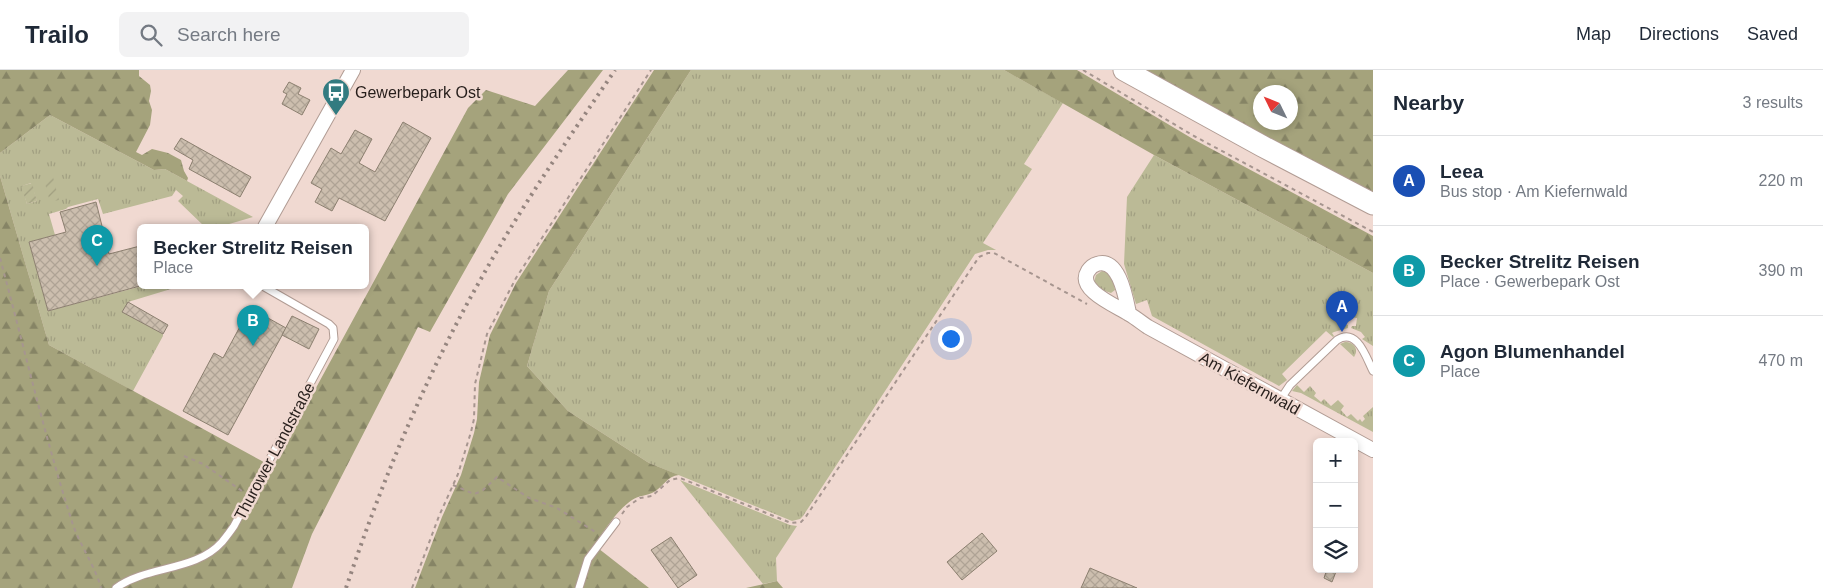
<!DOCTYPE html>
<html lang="en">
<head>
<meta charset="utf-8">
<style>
	:root { --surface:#fff; --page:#f2f2f3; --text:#1f2937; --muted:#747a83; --line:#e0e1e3; --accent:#b45309 }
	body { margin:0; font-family:Arial,sans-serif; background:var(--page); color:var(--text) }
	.controls { position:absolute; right:15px; bottom:15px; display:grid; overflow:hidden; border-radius:8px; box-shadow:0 2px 8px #0003 }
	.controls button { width:45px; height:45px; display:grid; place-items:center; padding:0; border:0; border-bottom:1px solid var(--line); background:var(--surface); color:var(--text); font:25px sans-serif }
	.compass { position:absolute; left:1253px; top:15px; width:45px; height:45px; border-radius:50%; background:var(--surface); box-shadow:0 2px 8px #0003; rotate:313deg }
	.you { position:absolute; left:950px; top:268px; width:18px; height:18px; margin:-12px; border:4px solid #fff; border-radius:50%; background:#1a73e8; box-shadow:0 0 0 8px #1a73e833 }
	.badge { display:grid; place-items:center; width:32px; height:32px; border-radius:50%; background:var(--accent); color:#fff; font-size:16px; font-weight:700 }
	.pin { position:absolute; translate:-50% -41px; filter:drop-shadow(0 1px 2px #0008) }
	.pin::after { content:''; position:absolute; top:26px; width:18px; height:15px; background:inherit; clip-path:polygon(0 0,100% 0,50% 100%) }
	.popup { position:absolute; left:137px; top:154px; width:232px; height:65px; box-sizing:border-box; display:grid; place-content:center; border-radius:8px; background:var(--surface); filter:drop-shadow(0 1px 4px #0005); font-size:16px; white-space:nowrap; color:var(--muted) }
	.popup b { font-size:19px; color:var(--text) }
	.popup::after { content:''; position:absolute; left:50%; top:100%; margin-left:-10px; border:10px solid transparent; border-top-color:var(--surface) }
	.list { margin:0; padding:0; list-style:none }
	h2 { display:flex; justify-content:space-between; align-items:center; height:65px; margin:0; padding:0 20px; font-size:21px }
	h2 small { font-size:16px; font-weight:400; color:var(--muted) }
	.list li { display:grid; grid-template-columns:32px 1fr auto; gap:15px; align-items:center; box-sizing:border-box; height:90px; padding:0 20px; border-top:1px solid var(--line) }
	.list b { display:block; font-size:19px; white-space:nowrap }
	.list p { margin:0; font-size:16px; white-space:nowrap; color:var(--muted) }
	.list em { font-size:16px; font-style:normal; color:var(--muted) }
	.icon { flex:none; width:28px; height:28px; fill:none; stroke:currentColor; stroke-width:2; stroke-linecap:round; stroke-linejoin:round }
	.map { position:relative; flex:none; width:1373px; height:518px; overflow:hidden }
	header { display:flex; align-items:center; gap:30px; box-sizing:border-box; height:70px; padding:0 25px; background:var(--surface); border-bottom:1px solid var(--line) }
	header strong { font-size:24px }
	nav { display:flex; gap:28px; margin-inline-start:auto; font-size:18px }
	.search { width:350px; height:45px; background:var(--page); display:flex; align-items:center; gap:12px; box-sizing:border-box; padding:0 18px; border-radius:8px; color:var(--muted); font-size:19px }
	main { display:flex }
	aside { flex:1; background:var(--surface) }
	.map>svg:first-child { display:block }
	.grass { fill:url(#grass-tufts); fill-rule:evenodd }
	.forest { fill:url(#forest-firs); fill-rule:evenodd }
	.garden { fill:url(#garden-furrows) }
	.building { fill:url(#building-cross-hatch); stroke:#8b7f6f }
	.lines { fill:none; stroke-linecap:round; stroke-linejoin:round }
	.service-casing { stroke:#b19c94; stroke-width:9 }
	.minor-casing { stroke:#b19c94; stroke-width:16 }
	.primary-casing { stroke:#b19c94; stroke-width:23 }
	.path { stroke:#a6958f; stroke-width:2; stroke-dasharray:4 4; stroke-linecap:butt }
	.service { stroke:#fff; stroke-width:7 }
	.minor { stroke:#fff; stroke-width:14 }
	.primary { stroke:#fff; stroke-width:21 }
	.rail { stroke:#95857f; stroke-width:4; stroke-dasharray:2.5 5; stroke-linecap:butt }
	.labels { text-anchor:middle; stroke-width:5; stroke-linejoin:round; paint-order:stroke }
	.poi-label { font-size:16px; fill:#261e1b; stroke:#f0d9d1; text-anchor:start }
	.street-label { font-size:16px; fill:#261e1b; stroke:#f0d9d1 }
</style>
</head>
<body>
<header>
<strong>Trailo</strong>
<div class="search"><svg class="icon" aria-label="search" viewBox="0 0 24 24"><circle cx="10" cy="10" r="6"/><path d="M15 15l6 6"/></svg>Search here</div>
<nav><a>Map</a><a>Directions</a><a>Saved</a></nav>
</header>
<main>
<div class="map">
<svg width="1373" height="518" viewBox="0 0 1373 518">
	<defs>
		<pattern id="grass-tufts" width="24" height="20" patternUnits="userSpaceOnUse" patternTransform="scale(1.25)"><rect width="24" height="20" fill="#bbba96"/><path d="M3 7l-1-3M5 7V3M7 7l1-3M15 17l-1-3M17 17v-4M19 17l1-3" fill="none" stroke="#a19f81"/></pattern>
		<pattern id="forest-firs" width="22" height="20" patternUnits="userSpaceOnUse" patternTransform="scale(1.25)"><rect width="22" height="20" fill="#a5a37c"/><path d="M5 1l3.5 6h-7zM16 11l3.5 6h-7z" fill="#868465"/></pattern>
		<pattern id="garden-furrows" width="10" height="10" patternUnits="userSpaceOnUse" patternTransform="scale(1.25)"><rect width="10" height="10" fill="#bbba96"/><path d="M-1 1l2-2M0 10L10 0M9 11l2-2" fill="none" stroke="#a19f81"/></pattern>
		<pattern id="building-cross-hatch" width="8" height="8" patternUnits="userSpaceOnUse" patternTransform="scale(1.25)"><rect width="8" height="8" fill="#ccbeae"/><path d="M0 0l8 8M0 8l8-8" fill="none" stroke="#afa395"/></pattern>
	</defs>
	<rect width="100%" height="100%" fill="#f0d9d1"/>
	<!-- grass -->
	<g class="grass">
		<polygon points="691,0 1004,0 1063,33 1024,94 1032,99 983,173 996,180 988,180 975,184 803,446 800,449 792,451 649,393 568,341 527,296 549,221"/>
		<path d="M 50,45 L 154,100 L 165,99 L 253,147 L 219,157 L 205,157 L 178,131 L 183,126 L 176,120 L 172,126 L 103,144 L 98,129 L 68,137 L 66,139 L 49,144 L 55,165 L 29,172 L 48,241 L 146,215 L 184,215 L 128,232 L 123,241 L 163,264 L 163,266 L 133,321 L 49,275 L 0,106 L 0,83 ZM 31,113 L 37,131 L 27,134 L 22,116 Z"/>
		<polygon points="1154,85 1373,203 1373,276 1362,269 1365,267 1361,262 1351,258 1352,256 1356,256 1357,248 1347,247 1345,254 1348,255 1348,258 1334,262 1332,263 1334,266 1333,267 1326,261 1282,304 1287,310 1279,316 1152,246 1147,230 1136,234 1124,194 1127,127"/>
		<path d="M 1102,201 C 1111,202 1114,211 1115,220 L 1111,223 L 1099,219 L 1094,212 L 1096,205 Z"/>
		<path d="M 1345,272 C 1354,272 1359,279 1354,287 L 1340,274 Z"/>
		<polygon points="1297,315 1304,322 1310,316 1316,323 1314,326 1321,332 1324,329 1331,336 1338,330 1344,336 1341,340 1347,347 1351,344 1358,351 1360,349 1362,352 1365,349 1363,346 1373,337 1373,362 1301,323 1292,321"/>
		<polygon points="680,410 790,455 797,456 776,488 777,511 763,514"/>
	</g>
	<!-- forest -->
	<g class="forest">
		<polygon points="0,0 139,0 139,6 150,15 151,21 149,31 152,40 150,55 136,82 142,85 152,79 168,83 181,90 184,101 188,108 187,111 165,99 154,100 50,45 0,83"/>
		<polygon points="568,0 603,0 508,124 430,262 418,257 312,464 292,518 0,518 0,106 49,275 273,397 468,38 486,20 535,36"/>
		<path d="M 654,0 L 691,0 L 549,221 L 527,296 L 568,341 L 649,393 L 679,405 C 667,406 664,416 654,422 C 647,426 639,425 632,430 C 616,441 605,460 594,475 L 649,518 L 415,518 L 442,447 L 461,405 L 474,363 L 477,349 L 479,312 L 490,265 L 516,213 Z"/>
		<polygon points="1004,0 1077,0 1193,69 1373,166 1373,203 1154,85"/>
		<path d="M 1139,0 L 1373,0 L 1373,125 ZM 1260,22 L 1290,22 L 1290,52 L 1260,52 Z"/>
		<polygon points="777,511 783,518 746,518"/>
	</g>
	<!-- garden -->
	<g class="garden">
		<polygon points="53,107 59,130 50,132 44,110"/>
		<polygon points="32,113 37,131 27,134 21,116"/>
	</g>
	<!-- building -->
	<g class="building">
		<polygon points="289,12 301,18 298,24 310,30 302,45 282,34 287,24 283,22"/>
		<polygon points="403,52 431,68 385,151 339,128 332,141 315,132 322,119 311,113 331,78 341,84 355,60 372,69 359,93 375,102"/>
		<polygon points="181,68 251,107 240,127 189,99 193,90 174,79"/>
		<polygon points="96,132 109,184 140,176 140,216 48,241 29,172 66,162 60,142"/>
		<polygon points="128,232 168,255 163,264 122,242"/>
		<polygon points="250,238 286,258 228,365 183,341 214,283 223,288"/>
		<polygon points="292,246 319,259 309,279 282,265"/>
		<polygon points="982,463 997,481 962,510 947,492"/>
		<polygon points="671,467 697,505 678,518 651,480"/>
		<polygon points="1090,498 1137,518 1081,518"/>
		<polygon points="1327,499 1337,499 1332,512 1324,508"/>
	</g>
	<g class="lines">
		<!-- service casing -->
		<g class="service-casing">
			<g id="service">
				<path d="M 1280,330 L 1290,315 L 1337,270 C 1357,257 1366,287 1373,301"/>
				<path d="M 116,518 C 148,495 195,502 222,472 C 226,467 230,462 234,456 L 334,269 L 333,258 L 329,254 L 261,215"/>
				<polyline points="579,518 588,489 616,452"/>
			</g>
		</g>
		<!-- minor casing -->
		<g class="minor-casing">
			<g id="minor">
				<polyline points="265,157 353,0"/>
				<path d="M 1129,243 C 1126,229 1119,186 1097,194 C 1093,195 1090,198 1088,201 C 1076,220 1117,236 1129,244 C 1136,248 1142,253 1148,257 L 1373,380"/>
			</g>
		</g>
		<!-- primary casing -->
		<g class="primary-casing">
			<polyline id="primary" points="1124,0 1262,76 1373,134"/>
		</g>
		<!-- path -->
		<g class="path">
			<polyline points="1083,0 1194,66 1373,162"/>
			<path d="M 0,188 C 24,277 45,368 73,455 C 81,477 95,496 101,518"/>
			<polyline points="184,386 203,394 242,421"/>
			<polyline points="453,415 474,424 482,421 497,407 529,428 557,438 597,463"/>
			<polyline points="622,444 627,437 640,428 652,426 670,410 680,408 791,453 801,452 805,448 979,187 988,183 994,183 1087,234"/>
			<polyline points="412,518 439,446 458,404 471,362 474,349 475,314 487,264 516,208 651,0"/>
		</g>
		<!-- service -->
		<use href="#service" class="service"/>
		<!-- minor -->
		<use href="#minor" class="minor"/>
		<!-- primary -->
		<use href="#primary" class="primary"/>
		<!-- rail -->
		<path class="rail" d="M 346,518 C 382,411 426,305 482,207 C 522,135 569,68 615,0"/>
	</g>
	<!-- icons -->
	<defs>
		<g id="bus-pin" transform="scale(1.4375)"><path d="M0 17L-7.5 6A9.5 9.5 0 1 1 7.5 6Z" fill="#327b80" stroke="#f0d9d1"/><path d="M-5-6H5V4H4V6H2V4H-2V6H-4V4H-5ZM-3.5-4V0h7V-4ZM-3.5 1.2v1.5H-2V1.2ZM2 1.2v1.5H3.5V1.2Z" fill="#fff"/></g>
	</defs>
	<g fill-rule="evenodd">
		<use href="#bus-pin" x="336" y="22"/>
	</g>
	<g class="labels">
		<!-- poi labels -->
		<g class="poi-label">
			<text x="355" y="28">Gewerbepark Ost</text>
		</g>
		<!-- street labels -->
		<g class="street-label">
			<text transform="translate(1250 313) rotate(29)" y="6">Am Kiefernwald</text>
			<text transform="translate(274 381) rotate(-62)" y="6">Thurower Landstraße</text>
		</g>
	</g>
</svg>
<div class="controls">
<button>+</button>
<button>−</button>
<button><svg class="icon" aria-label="layers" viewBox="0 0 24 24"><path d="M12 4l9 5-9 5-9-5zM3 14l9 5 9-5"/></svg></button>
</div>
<svg class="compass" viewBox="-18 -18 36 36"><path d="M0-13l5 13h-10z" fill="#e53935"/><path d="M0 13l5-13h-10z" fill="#747a83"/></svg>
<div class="you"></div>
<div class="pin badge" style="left:1342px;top:262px;background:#1a4fb4">A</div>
<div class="pin badge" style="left:253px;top:276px;background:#0f9aa8">B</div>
<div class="popup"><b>Becker Strelitz Reisen</b>Place</div>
<div class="pin badge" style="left:97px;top:196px;background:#0f9aa8">C</div>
</div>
<aside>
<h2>Nearby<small>3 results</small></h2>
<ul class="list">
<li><span class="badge" style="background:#1a4fb4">A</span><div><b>Leea</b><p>Bus stop · Am Kiefernwald</p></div><em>220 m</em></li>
<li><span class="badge" style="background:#0f9aa8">B</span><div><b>Becker Strelitz Reisen</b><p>Place · Gewerbepark Ost</p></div><em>390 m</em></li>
<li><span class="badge" style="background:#0f9aa8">C</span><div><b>Agon Blumenhandel</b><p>Place</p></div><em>470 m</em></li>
</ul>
</aside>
</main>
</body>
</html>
